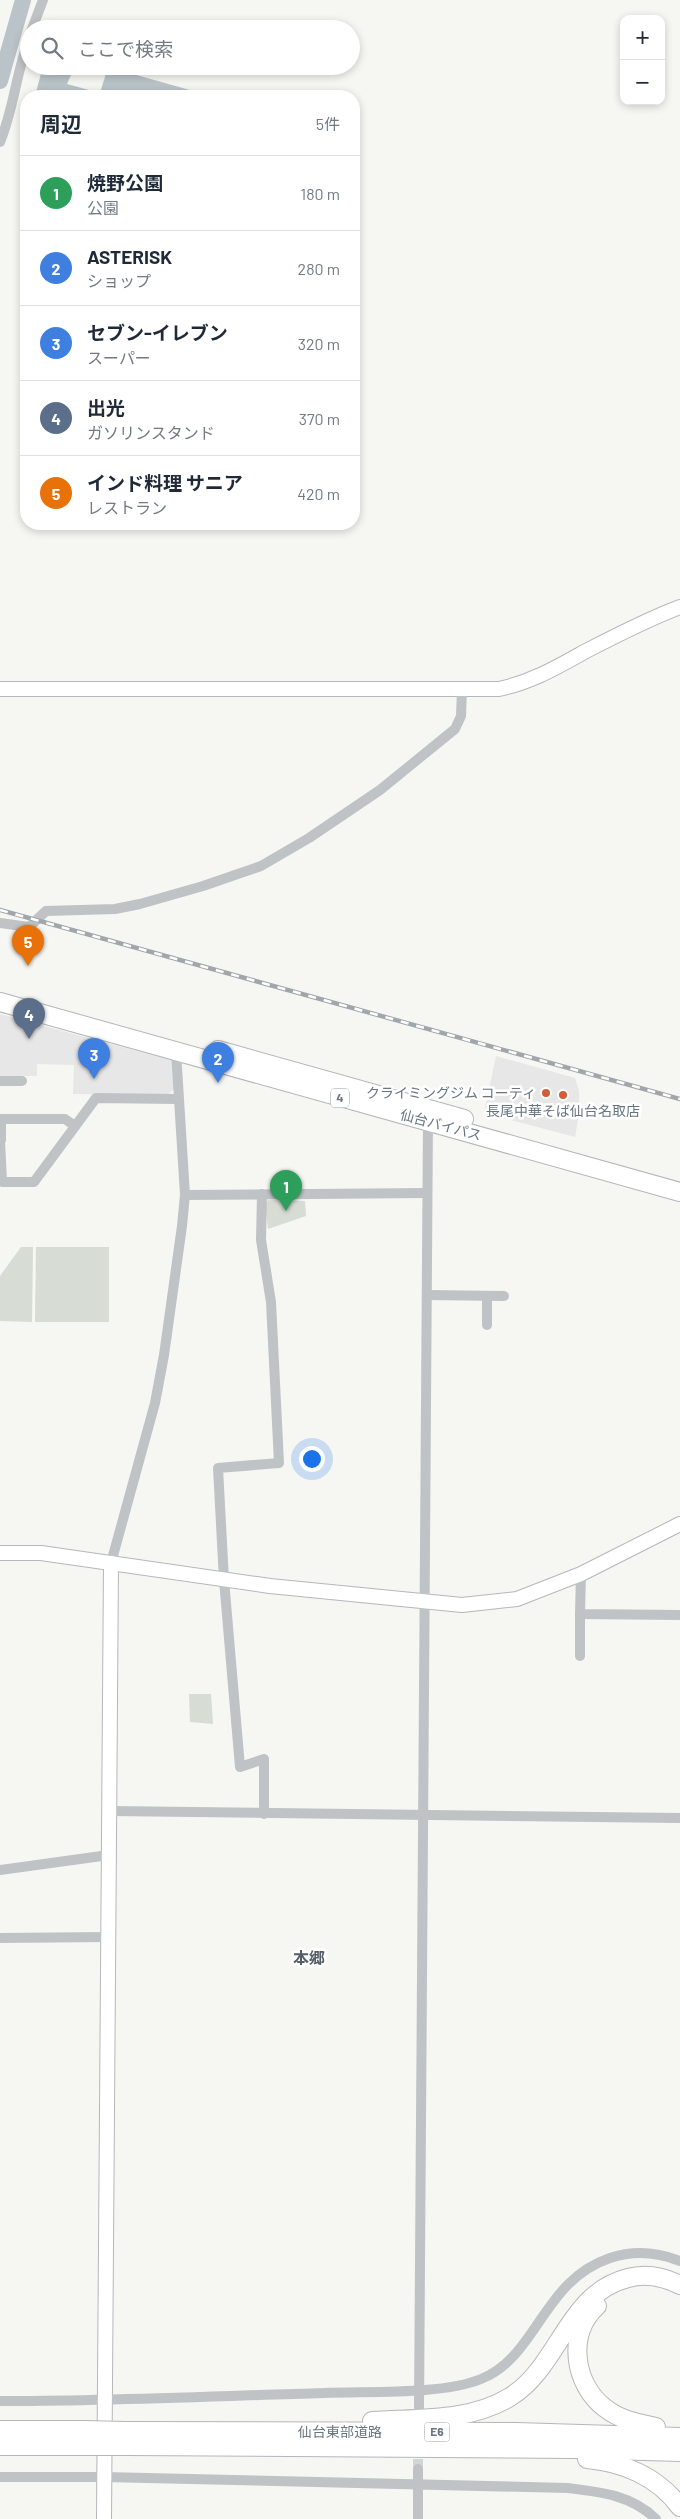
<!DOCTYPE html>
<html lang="ja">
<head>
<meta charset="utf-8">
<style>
	:root { --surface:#fff; --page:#f2f2f3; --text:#1f2937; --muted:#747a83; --line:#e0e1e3; --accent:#7c3aed }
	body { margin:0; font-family:Barlow,"Noto Sans JP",sans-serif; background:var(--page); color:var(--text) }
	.controls { position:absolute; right:15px; top:15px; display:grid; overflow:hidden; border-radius:10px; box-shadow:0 2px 8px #0003 }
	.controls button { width:45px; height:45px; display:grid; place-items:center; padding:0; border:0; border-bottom:1px solid var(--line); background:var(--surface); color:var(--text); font:25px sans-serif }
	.you { position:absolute; left:311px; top:1458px; width:18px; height:18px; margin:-12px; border:4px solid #fff; border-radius:50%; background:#1a73e8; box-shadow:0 0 0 8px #1a73e833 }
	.badge { display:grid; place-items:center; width:32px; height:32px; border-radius:50%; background:var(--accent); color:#fff; font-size:16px; font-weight:700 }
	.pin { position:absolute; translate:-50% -41px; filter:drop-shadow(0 1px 2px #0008) }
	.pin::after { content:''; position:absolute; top:26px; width:18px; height:15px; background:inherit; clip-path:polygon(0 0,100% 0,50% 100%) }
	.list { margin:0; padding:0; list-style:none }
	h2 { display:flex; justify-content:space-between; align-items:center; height:65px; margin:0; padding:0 20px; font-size:21px }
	h2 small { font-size:16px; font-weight:400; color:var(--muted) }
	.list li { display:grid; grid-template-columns:32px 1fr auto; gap:15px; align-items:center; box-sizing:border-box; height:75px; padding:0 20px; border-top:1px solid var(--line) }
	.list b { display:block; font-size:19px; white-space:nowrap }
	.list p { margin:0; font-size:16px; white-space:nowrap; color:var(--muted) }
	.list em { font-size:16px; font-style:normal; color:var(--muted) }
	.icon { flex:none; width:28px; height:28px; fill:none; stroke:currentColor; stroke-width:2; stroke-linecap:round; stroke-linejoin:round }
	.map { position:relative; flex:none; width:680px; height:2519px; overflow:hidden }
	.search { position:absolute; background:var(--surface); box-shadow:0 2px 8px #0003; left:20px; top:20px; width:340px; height:55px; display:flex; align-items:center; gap:12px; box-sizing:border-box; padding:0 18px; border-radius:28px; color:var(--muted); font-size:19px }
	.panel { position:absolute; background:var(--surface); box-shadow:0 2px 8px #0003; left:20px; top:90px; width:340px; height:440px; border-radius:20px }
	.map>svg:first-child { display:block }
	.built { fill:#e6e7e6 }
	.green { fill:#d7dcd4 }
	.water { fill:#bac3c8 }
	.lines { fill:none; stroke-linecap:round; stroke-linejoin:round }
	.river { stroke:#bac3c8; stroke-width:16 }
	.street-tunnel { stroke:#d2d6d6; stroke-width:10; stroke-dasharray:10 5; stroke-linecap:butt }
	.secondary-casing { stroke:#b4b8bc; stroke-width:16 }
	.highway-casing { stroke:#b4b7ba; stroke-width:20 }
	.street { stroke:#bfc3c6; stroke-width:10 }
	.secondary { stroke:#fff; stroke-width:14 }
	.highway { stroke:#fff; stroke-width:18 }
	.rail-casing { stroke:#a1a6ab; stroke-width:4.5 }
	.rail { stroke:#fff; stroke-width:2.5; stroke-dasharray:8; stroke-linecap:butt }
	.highway-bridge-casing { stroke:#b4b7ba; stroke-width:20; stroke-linecap:butt }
	.highway-bridge { stroke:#fff; stroke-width:18 }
	.poi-dot { fill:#d25f37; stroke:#fff; stroke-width:2 }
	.labels { text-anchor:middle; stroke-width:5; stroke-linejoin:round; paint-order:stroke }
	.shield { fill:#fff; stroke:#959ea7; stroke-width:1 }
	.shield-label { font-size:12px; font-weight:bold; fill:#687581 }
	.poi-label { font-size:14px; fill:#687581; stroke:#fff; text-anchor:end }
	.street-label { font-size:14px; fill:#687581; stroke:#fff }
	.quarter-label { font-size:16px; font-weight:bold; fill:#555e67; stroke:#fff }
</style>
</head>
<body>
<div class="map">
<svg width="680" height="2519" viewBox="0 0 680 2519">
	<rect width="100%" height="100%" fill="#f6f6f3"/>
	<!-- built -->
	<g class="built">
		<polygon points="0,1014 173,1061 174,1089 167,1095 73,1094 74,1065 37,1064 37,1076 0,1076"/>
		<polygon points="496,1056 575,1078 579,1091 579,1114 575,1137 484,1113"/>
	</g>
	<!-- green -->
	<g class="green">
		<polygon points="268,1200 305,1201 306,1216 268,1229 265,1205"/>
		<polygon points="21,1247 33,1247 32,1322 0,1321 0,1276"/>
		<polygon points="36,1247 109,1247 109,1322 35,1322"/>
		<polygon points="189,1694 211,1694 213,1724 190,1722"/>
	</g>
	<!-- water -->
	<polygon class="water" points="43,66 75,66 67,84 100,93 108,67 211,96 35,96"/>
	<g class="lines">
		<!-- river -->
		<polyline class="river" points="0,81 23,0"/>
		<!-- street-tunnel -->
		<polyline class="street-tunnel" points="418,2469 418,2444"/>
		<!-- secondary casing -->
		<g class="secondary-casing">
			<g id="secondary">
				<path d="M 0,689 L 499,689 C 532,682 557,667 586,651 C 617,635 648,619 680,607"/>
				<polyline points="0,1553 41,1553 270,1586 462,1605 517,1599 581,1574 680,1524"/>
				<polyline points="104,2519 111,1563"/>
			</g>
		</g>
		<!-- highway casing -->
		<g class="highway-casing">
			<g id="highway">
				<polyline points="0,1002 680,1192"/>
				<polyline points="218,1050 464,1119"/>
				<path d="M 597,2306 C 566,2333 574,2385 605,2408 C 620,2420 637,2423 656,2427"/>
				<path d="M 372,2421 C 418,2418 469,2422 510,2397 C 560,2366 567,2293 628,2278 C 646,2273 664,2277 680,2285"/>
				<polyline points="0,2430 85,2430"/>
				<polyline points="125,2431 516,2432 680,2437"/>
				<polyline points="0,2446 84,2446"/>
				<polyline points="126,2446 574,2449 680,2452"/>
				<path d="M 587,2459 C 623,2462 658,2477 680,2507"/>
			</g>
		</g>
		<!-- street -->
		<g class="street">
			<polyline points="32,29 43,0"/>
			<path d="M 0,142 C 14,108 16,73 29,39"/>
			<polyline points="0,923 29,927 46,911 115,909 140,904 203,886 261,866 309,838 380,790 455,729 461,716 462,690"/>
			<polyline points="0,1081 22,1081"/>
			<polyline points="0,1140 2,1182 34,1182 96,1098 178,1099"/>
			<polyline points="1,1140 1,1119 65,1119 75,1126"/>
			<polyline points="262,1194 261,1240 271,1302 279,1463 218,1468 224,1580 240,1767 264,1759 264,1814"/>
			<polyline points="185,1195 427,1193"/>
			<polyline points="427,1295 504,1296"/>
			<polyline points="487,1325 487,1296"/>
			<polyline points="111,1563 155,1403 164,1355 182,1226 185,1195 176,1051"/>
			<polyline points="581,1574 580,1614 680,1615"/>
			<polyline points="580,1614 580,1656"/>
			<polyline points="109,1811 680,1818"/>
			<polyline points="0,1870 109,1855"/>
			<polyline points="0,1938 109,1937"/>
			<path d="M 0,2401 C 108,2401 216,2396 324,2393 C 367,2391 443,2395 481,2379 C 538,2356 542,2281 610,2258 C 634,2250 657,2252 680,2261"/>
			<polyline points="419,2408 428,1117"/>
			<path d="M 0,2477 L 104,2477 L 568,2488 C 601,2492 631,2495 656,2519"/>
			<polyline points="418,2519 418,2469"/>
		</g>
		<!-- secondary -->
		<use href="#secondary" class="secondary"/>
		<!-- highway -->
		<use href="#highway" class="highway"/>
		<!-- rail casing -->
		<g class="rail-casing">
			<polyline id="rail" points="0,910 680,1099"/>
		</g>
		<!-- rail -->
		<use href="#rail" class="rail"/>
		<!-- highway-bridge casing -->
		<g class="highway-bridge-casing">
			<g id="highway-bridge">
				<polyline points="85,2430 125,2431"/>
				<polyline points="84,2446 126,2446"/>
			</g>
		</g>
		<!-- highway-bridge -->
		<use href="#highway-bridge" class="highway-bridge"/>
	</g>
	<!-- markers -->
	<g class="poi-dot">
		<circle cx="546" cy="1093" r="5"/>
		<circle cx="563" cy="1095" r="5"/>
	</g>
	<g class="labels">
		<!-- shield labels -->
		<g class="shield">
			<rect x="331" y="1088.5" width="18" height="19" rx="4"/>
			<rect x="424.5" y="2422.5" width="25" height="19" rx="4"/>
		</g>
		<g class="shield-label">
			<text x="340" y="1102">4</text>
			<text x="437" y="2436">E6</text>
		</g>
		<!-- poi labels -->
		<g class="poi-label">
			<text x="536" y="1098">クライミングジム コーティ</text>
			<text x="563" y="1116" text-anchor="middle">長尾中華そば仙台名取店</text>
		</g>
		<!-- street labels -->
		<g class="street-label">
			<text transform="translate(441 1125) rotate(15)" y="5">仙台バイパス</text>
			<text x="340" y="2437">仙台東部道路</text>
		</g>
		<!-- quarter labels -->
		<g class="quarter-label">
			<text x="309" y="1964">本郷</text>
		</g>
	</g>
</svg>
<div class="controls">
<button>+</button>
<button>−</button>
</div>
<div class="you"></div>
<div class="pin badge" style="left:286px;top:1211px;background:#2e9e5b">1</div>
<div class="pin badge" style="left:218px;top:1083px;background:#3f7fe0">2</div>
<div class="pin badge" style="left:94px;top:1079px;background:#3f7fe0">3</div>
<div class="pin badge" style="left:29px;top:1039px;background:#5c6f8a">4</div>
<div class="pin badge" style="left:28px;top:966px;background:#e8710a">5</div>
<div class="search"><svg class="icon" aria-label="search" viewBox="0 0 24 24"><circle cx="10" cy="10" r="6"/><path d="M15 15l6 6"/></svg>ここで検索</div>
<section class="panel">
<h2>周辺<small>5件</small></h2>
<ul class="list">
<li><span class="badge" style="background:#2e9e5b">1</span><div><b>焼野公園</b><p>公園</p></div><em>180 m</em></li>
<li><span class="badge" style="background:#3f7fe0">2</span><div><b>ASTERISK</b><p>ショップ</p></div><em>280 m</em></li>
<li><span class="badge" style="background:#3f7fe0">3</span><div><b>セブン-イレブン</b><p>スーパー</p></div><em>320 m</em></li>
<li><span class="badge" style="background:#5c6f8a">4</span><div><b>出光</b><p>ガソリンスタンド</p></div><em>370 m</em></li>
<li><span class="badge" style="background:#e8710a">5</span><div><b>インド料理 サニア</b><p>レストラン</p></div><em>420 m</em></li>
</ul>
</section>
</div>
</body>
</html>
